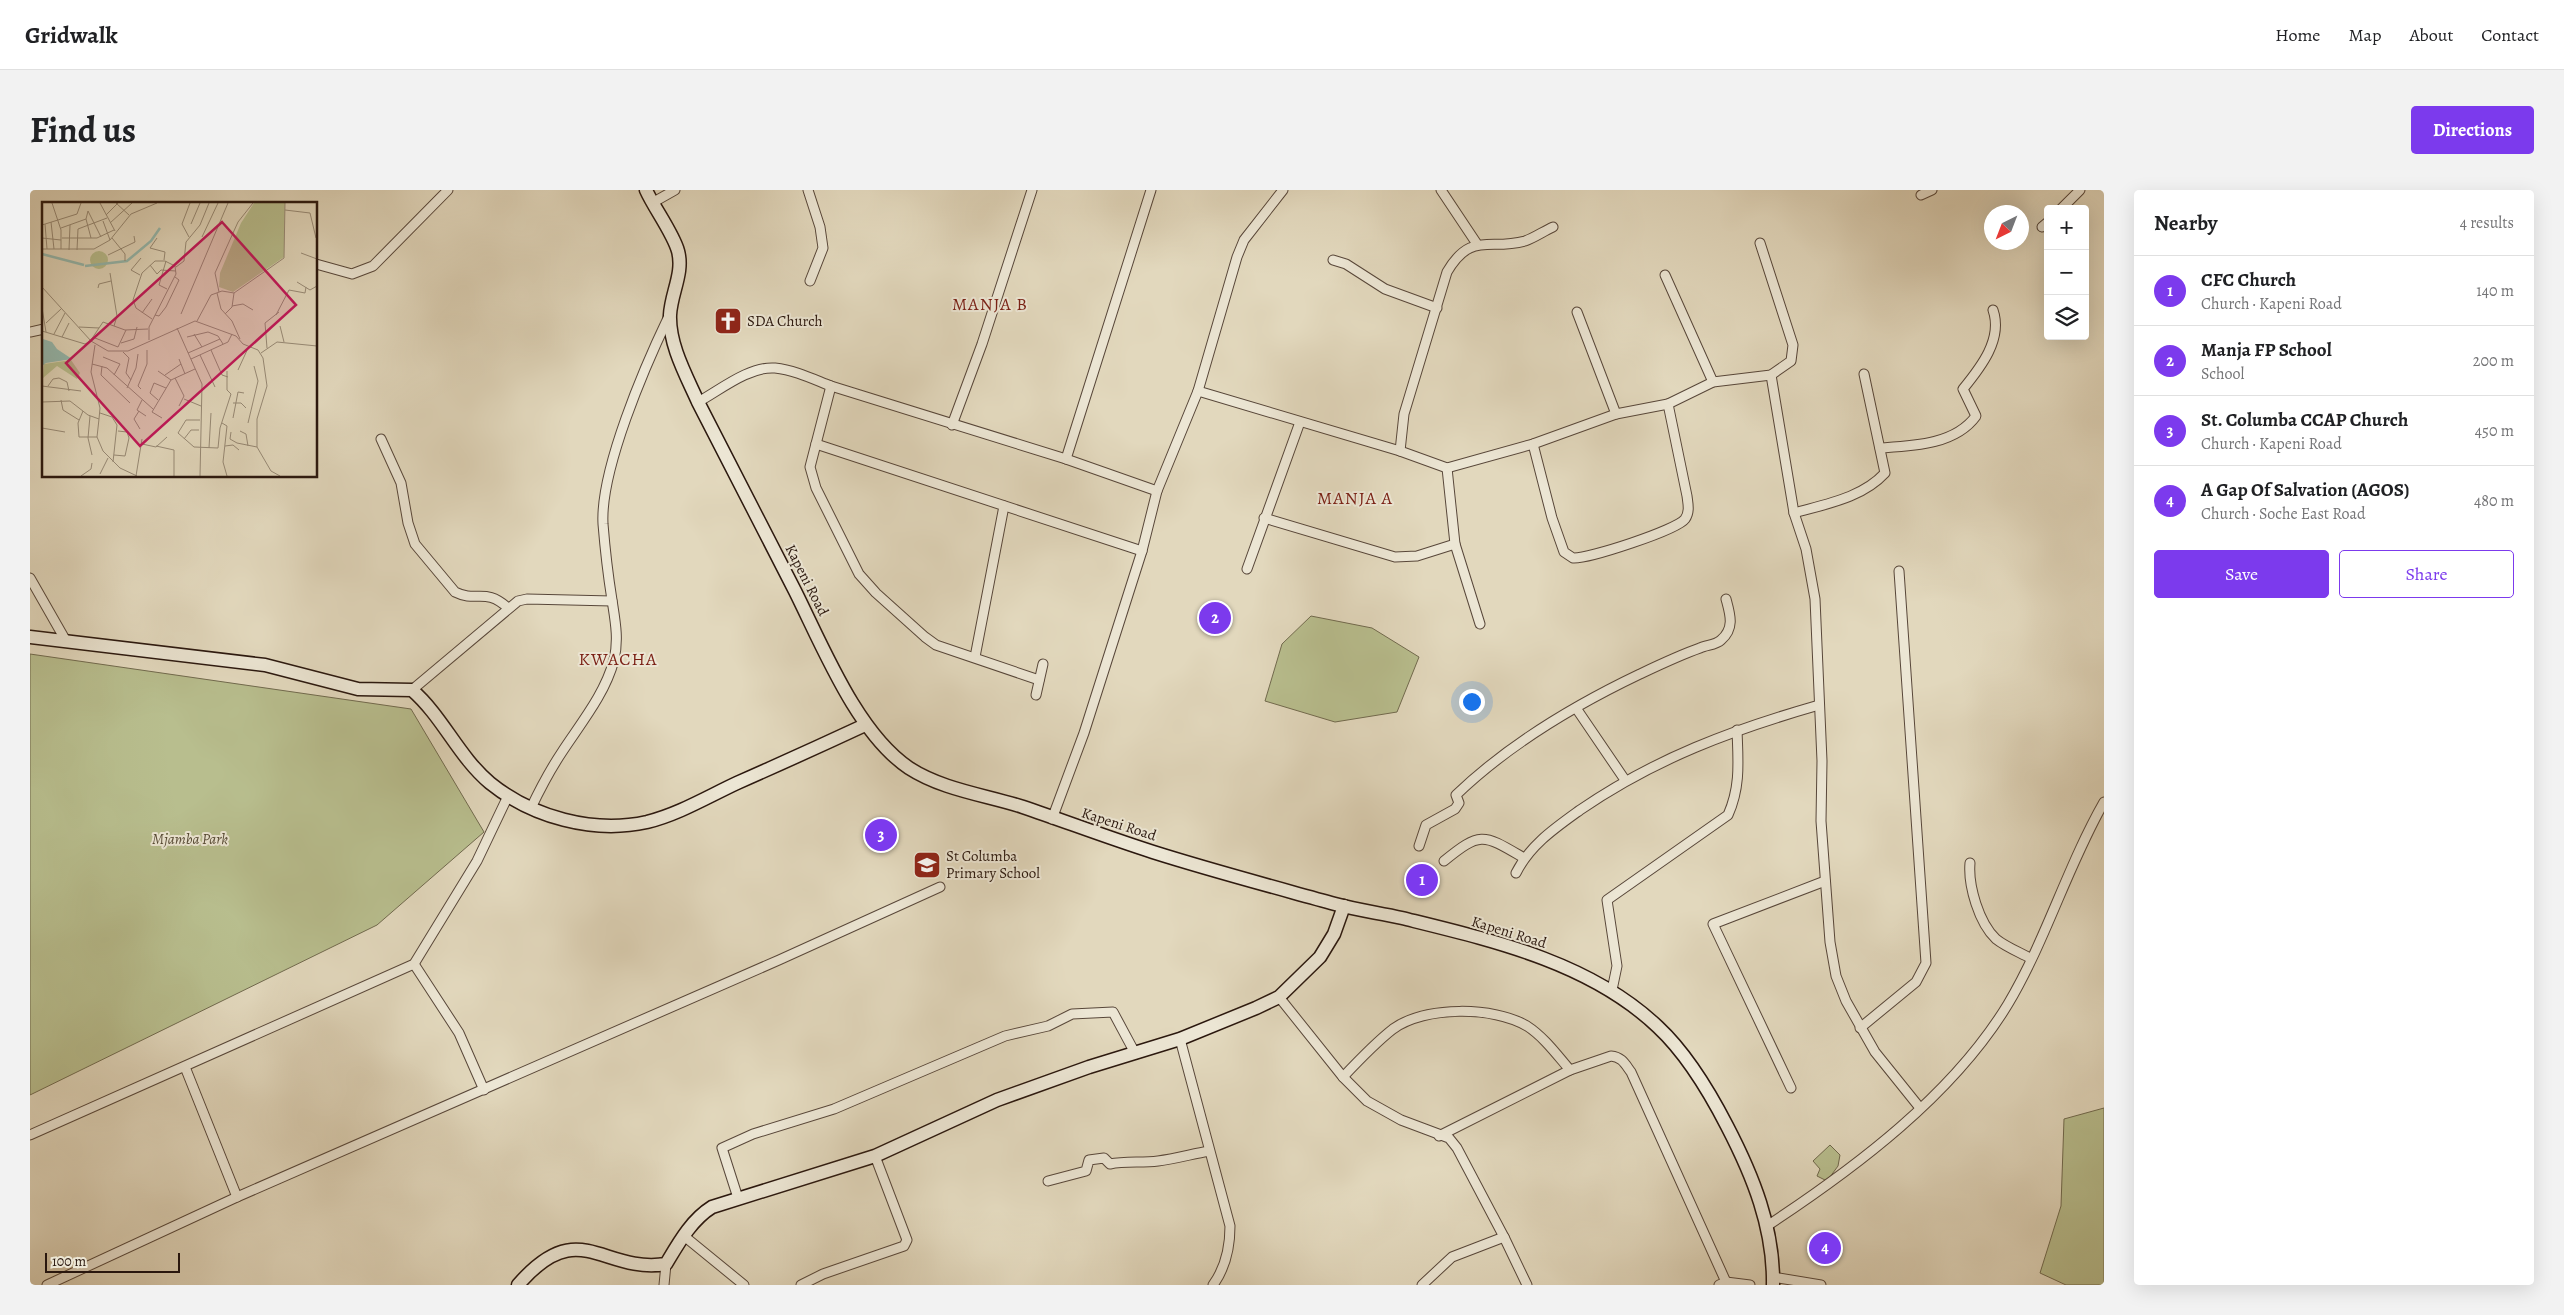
<!DOCTYPE html>
<html lang="en">
<head>
<meta charset="utf-8">
<style>
	:root { --surface:#fff; --page:#f2f2f2; --text:#202124; --muted:#757577; --line:#e0e0e0; --accent:#7c3aed }
	body { margin:0; font-family:Alegreya,serif; background:var(--page); color:var(--text) }
	.controls { position:absolute; right:15px; top:15px; display:grid; overflow:hidden; border-radius:5px; box-shadow:0 5px 20px #0002 }
	.controls button { width:45px; height:45px; display:grid; place-items:center; padding:0; border:0; border-bottom:1px solid var(--line); background:var(--surface); color:var(--text); font:25px sans-serif }
	.compass { position:absolute; left:1954px; top:15px; width:45px; height:45px; border-radius:50%; background:var(--surface); box-shadow:0 5px 20px #0002; rotate:222deg }
	.scale { position:absolute; left:15px; bottom:12px; width:135px; box-sizing:border-box; padding-left:5px; border:2px solid #2a170e; border-top:0; font-size:14px; line-height:18px; white-space:nowrap; color:#2a170e; -webkit-text-stroke:4px #ece6d4; paint-order:stroke }
	.you { position:absolute; left:1441px; top:511px; width:18px; height:18px; margin:-12px; border:4px solid #fff; border-radius:50%; background:#1a73e8; box-shadow:0 0 0 8px #1a73e833 }
	.badge { display:grid; place-items:center; width:32px; height:32px; border-radius:50%; background:var(--accent); color:#fff; font-size:16px; font-weight:700 }
	.pin { position:absolute; translate:-50% -50%; border:2px solid #fff; box-shadow:0 1px 5px #0006 }
	.list { margin:0; padding:0; list-style:none }
	h2 { display:flex; justify-content:space-between; align-items:center; height:65px; margin:0; padding:0 20px; font-size:21px }
	h2 small { font-size:16px; font-weight:400; color:var(--muted) }
	.list li { display:grid; grid-template-columns:32px 1fr auto; gap:15px; align-items:center; box-sizing:border-box; height:70px; padding:0 20px; border-top:1px solid var(--line) }
	.list b { display:block; font-size:19px; white-space:nowrap }
	.list p { margin:0; font-size:16px; white-space:nowrap; color:var(--muted) }
	.list em { font-size:16px; font-style:normal; color:var(--muted) }
	.actions { display:flex; gap:10px; padding:15px 20px }
	.actions a { flex:1; padding:11px 0; border:1px solid var(--accent); border-radius:5px; text-align:center; font-size:18px; color:var(--accent) }
	.actions .main { background:var(--accent); color:#fff }
	.icon { flex:none; width:28px; height:28px; fill:none; stroke:currentColor; stroke-width:2; stroke-linecap:round; stroke-linejoin:round }
	.map { position:relative; flex:none; width:2074px; height:1095px; overflow:hidden; border-radius:5px }
	header { display:flex; align-items:center; gap:30px; box-sizing:border-box; height:70px; padding:0 25px; background:var(--surface); border-bottom:1px solid var(--line) }
	header strong { font-size:24px }
	nav { display:flex; gap:28px; margin-inline-start:auto; font-size:18px }
	.intro { display:flex; align-items:center; justify-content:space-between; box-sizing:border-box; height:120px; padding:0 30px }
	h1 { margin:0; font-size:35px }
	.button { padding:12px 22px; border-radius:5px; background:var(--accent); color:#fff; font-size:18px; font-weight:700 }
	main { display:flex; gap:30px; padding:0 30px }
	aside { flex:1; background:var(--surface); border-radius:5px; box-shadow:0 5px 20px #0002 }
	.map>svg:first-child { display:block }
	.green { fill:#b8be8e; stroke:#716a4e }
	.lines { fill:none; stroke-linecap:round; stroke-linejoin:round }
	.street-casing { stroke:#58473a; stroke-width:11 }
	.secondary-casing { stroke:#2a170e; stroke-width:15 }
	.street { stroke:#ece6d4; stroke-width:9 }
	.secondary { stroke:#ece6d4; stroke-width:12 }
	.labels { text-anchor:middle; stroke-width:4; stroke-linejoin:round; paint-order:stroke }
	.poi-label { font-size:15px; fill:#2a170e; stroke:#ece6d4; text-anchor:start }
	.street-label { font-size:15px; fill:#2a170e; stroke:#ece6d4 }
	.park-label { font-size:15px; font-style:italic; fill:#554934; stroke:#ece6d4 }
	.quarter-label { font-size:18px; letter-spacing:1px; fill:#7a1f14; stroke:#ece6d4 }
	.inset-river { fill:none; stroke:#95bab0; stroke-width:2.5 }
	.inset-road { fill:none; stroke:#988b77; stroke-width:1 }
	.view { fill:#c2185b; fill-opacity:0.15; stroke:#c2185b; stroke-width:2.5 }
	.inset-edge { fill:none; stroke:#2a170e; stroke-width:2.5 }
</style>
</head>
<body>
<header>
<strong>Gridwalk</strong>
<nav><a>Home</a><a>Map</a><a>About</a><a>Contact</a></nav>
</header>
<div class="intro"><h1>Find us</h1><a class="button">Directions</a></div>
<main>
<div class="map">
<svg width="2074" height="1095" viewBox="0 0 2074 1095">
	<rect width="100%" height="100%" fill="#e2d8bd"/>
	<filter id="stains"><feTurbulence type="fractalNoise" baseFrequency=".004" numOctaves="4"/><feColorMatrix values="0 0 0 0 .2 0 0 0 0 .09 0 0 0 0 .02 0 0 0 .5 -.17"/></filter>
	<radialGradient id="worn" r=".72"><stop offset=".6" stop-color="#630" stop-opacity="0"/><stop offset="1" stop-color="#630" stop-opacity=".3"/></radialGradient>
	<!-- green -->
	<g class="green">
		<polygon points="1281,426 1342,438 1389,467 1367,522 1305,532 1235,511 1252,454"/>
		<polygon points="0,464 381,519 454,642 347,735 0,905"/>
		<polygon points="2074,918 2074,1095 2036,1095 2010,1083 2031,1016 2034,929"/>
		<polygon points="1800,955 1810,965 1808,976 1797,991 1787,986 1790,979 1783,971"/>
	</g>
	<g class="lines">
		<!-- street casing -->
		<g class="street-casing">
			<g id="street">
				<polyline points="778,0 790,37 793,58 780,91"/>
				<polyline points="1411,0 1447,54"/>
				<polyline points="1891,5 1902,0"/>
				<polyline points="622,13 645,0"/>
				<polyline points="2031,19 2050,0"/>
				<polyline points="2012,37 2018,32"/>
				<polyline points="1303,70 1316,74 1355,99 1407,118"/>
				<polyline points="286,74 322,84 343,76 418,0"/>
				<polyline points="1635,85 1683,192"/>
				<polyline points="1547,122 1586,224"/>
				<polyline points="0,142 14,139"/>
				<polyline points="1741,185 1764,323 1776,359 1785,409 1792,571 1791,631 1800,752 1806,786 1816,811 1845,862 1890,918"/>
				<polyline points="801,196 780,277 786,298 829,384 846,403 895,447 906,455 1009,490"/>
				<polyline points="1168,201 1370,261 1417,278 1503,254 1586,224 1638,214 1683,192 1741,185 1761,171 1763,155 1730,53"/>
				<path d="M 668,212 C 690,200 719,176 745,178 C 765,180 783,189 801,196 L 1036,269 L 1127,301"/>
				<polyline points="922,235 952,154 1002,0"/>
				<path d="M 351,249 L 371,293 L 378,333 L 385,354 L 425,402 C 447,413 455,397 478,418"/>
				<polyline points="786,254 1112,361"/>
				<path d="M 1503,254 L 1522,328 L 1534,362 L 1543,368 C 1558,369 1647,340 1655,329 C 1660,322 1658,314 1657,306 L 1638,214"/>
				<path d="M 1850,258 C 1882,256 1925,255 1946,226 L 1933,199 C 1951,177 1973,149 1963,120"/>
				<path d="M 1370,261 L 1374,224 L 1417,82 C 1441,41 1459,61 1495,51 C 1504,48 1514,41 1523,37"/>
				<polyline points="1036,269 1121,0"/>
				<polyline points="1417,278 1425,354 1450,434"/>
				<path d="M 1764,323 C 1796,314 1832,308 1855,283 L 1834,184"/>
				<polyline points="1234,328 1365,367 1387,366 1425,354"/>
				<polyline points="1217,379 1270,232"/>
				<polyline points="0,388 36,451"/>
				<polyline points="945,467 974,316"/>
				<polyline points="382,500 488,411 497,409 582,411"/>
				<polyline points="1006,505 1013,474"/>
				<polyline points="1546,518 1595,590"/>
				<path d="M 501,618 C 510,599 520,580 532,562 C 551,533 575,504 584,470 C 589,449 585,430 582,410 C 578,385 575,359 573,334 C 570,280 615,176 639,126"/>
				<polyline points="1022,629 1054,543 1112,361 1127,301 1168,201 1207,67 1214,50 1253,0"/>
				<path d="M 1389,656 L 1396,635 L 1425,619 L 1429,613 L 1426,605 C 1478,555 1545,515 1610,484 C 1629,475 1650,465 1670,458 C 1676,455 1686,455 1691,450 C 1705,438 1700,424 1696,409"/>
				<path d="M 1414,671 C 1451,641 1453,644 1494,668"/>
				<path d="M 1940,673 C 1938,696 1949,733 1966,749 C 1976,757 1989,762 2000,768"/>
				<path d="M 1486,683 C 1500,655 1525,638 1550,620 C 1626,568 1702,540 1789,515"/>
				<polyline points="384,774 429,843 454,900"/>
				<path d="M 1582,800 L 1587,776 L 1577,710 L 1698,625 C 1711,596 1708,570 1707,540"/>
				<polyline points="1249,807 1313,887 1337,911 1371,930 1419,948 1427,958 1474,1047 1497,1095"/>
				<polyline points="1830,838 1886,792 1896,773 1869,381"/>
				<path d="M 1150,849 L 1200,1036 C 1200,1058 1196,1077 1183,1095"/>
				<polyline points="155,877 207,1007"/>
				<path d="M 1313,887 C 1329,870 1345,853 1363,839 C 1395,816 1463,816 1497,836 C 1514,847 1527,865 1540,880"/>
				<polyline points="1761,898 1683,734 1795,691"/>
				<polyline points="0,945 384,774 447,671 478,606"/>
				<path d="M 1409,946 L 1540,880 L 1581,866 C 1592,867 1595,874 1601,882 L 1696,1092"/>
				<path d="M 1018,991 L 1056,981 L 1059,970 L 1074,968 L 1080,974 C 1095,971 1112,973 1128,971 C 1145,969 1162,964 1179,961"/>
				<polyline points="708,1008 692,958 723,944 804,919 975,846 1018,836 1042,824 1083,822 1105,863"/>
				<path d="M 1737,1036 C 1825,978 1923,905 1978,814 C 2016,750 2037,677 2074,612"/>
				<polyline points="654,1046 714,1095"/>
				<polyline points="1743,1087 1791,1095"/>
				<polyline points="17,1095 207,1007 749,770 910,697"/>
				<polyline points="634,1095 636,1074"/>
				<polyline points="771,1095 793,1084 874,1056 877,1050 845,966"/>
				<polyline points="1392,1095 1422,1067 1474,1047"/>
				<polyline points="1689,1095 1696,1092 1720,1095"/>
			</g>
		</g>
		<!-- secondary casing -->
		<g class="secondary-casing">
			<g id="secondary">
				<path d="M 616,0 C 624,18 643,43 648,61 C 654,83 641,103 640,125 C 639,155 656,185 668,212 C 700,275 732,338 765,401 C 793,457 827,543 879,578 C 913,600 956,605 993,617 C 1037,632 1079,648 1123,662 C 1183,681 1244,697 1305,714 C 1327,720 1350,723 1372,728 C 1461,750 1560,772 1628,837 C 1657,864 1679,901 1697,936 C 1723,986 1744,1038 1743,1095"/>
				<path d="M 0,447 L 235,475 L 328,499 L 382,500 C 413,527 428,566 460,593 C 502,627 563,644 617,632 C 649,624 677,607 707,593 C 750,574 792,555 835,535"/>
				<path d="M 488,1095 C 549,1024 572,1084 636,1074 C 648,1054 661,1030 682,1017 L 845,966 L 967,910 L 1059,877 L 1150,849 L 1226,818 L 1249,807 L 1290,767 L 1304,744 L 1314,716"/>
			</g>
		</g>
		<!-- street -->
		<use href="#street" class="street"/>
		<!-- secondary -->
		<use href="#secondary" class="secondary"/>
	</g>
	<!-- icons -->
	<defs>
		<g id="church-square" transform="scale(1.4375)"><rect x="-9" y="-9" width="18" height="18" rx="4" fill="#8f2418" stroke="#ece6d4"/><path d="M-1.2-6h2.4v3.5h3.3v2.4h-3.3V6h-2.4V-.1h-3.3v-2.4h3.3Z" fill="#fff"/></g>
		<g id="school-square" transform="scale(1.4375)"><rect x="-9" y="-9" width="18" height="18" rx="4" fill="#8f2418" stroke="#ece6d4"/><path d="M0-5L7-2L0 1L-7-2ZM-4 1L0 2.5L4 1V4Q0 6-4 4Z" fill="#fff"/></g>
	</defs>
	<g fill-rule="evenodd">
		<use href="#church-square" x="698" y="131"/>
		<use href="#school-square" x="897" y="675"/>
	</g>
	<g class="labels">
		<!-- poi labels -->
		<g class="poi-label">
			<text x="717" y="136">SDA Church</text>
			<text x="916" y="671">St Columba<tspan x="916" dy="17">Primary School</tspan></text>
		</g>
		<!-- street labels -->
		<g class="street-label">
			<text transform="translate(777 390) rotate(63)" y="5">Kapeni Road</text>
			<text transform="translate(1089 634) rotate(18)" y="5">Kapeni Road</text>
			<text transform="translate(1479 742) rotate(17)" y="5">Kapeni Road</text>
		</g>
		<!-- park labels -->
		<g class="park-label">
			<text x="160" y="654">Mjamba Park</text>
		</g>
		<!-- quarter labels -->
		<g class="quarter-label">
			<text x="960" y="120">MANJA B</text>
			<text x="1325" y="314">MANJA A</text>
			<text x="588" y="475">KWACHA</text>
		</g>
	</g>
	<!-- overview -->
	<g transform="translate(12 12)">
		<rect width="275" height="275" fill="#e2d8bd"/>
		<path d="M 212,1 L 243,1 L 242,55 L 191,90 L 177,85 L 178,71 L 199,21 ZM48 58a9 9 0 1 1 18 0a9 9 0 1 1-18 0ZM 29,158 L 38,171 L 35,177 L 15,164 L 1,176 L 2,162 Z" fill="#b8be8e"/>
		<path d="M 1,137 L 10,140 L 15,147 L 30,157 L 4,161 L 0,164 Z" fill="#95bab0"/>
		<path class="inset-river" d="M 0,52 L 42,63M 43,64 L 85,59 L 109,39 L 118,26"/>
		<path class="inset-road" d="M 10,1 L 19,28 L 19,47M 58,1 L 73,29M 74,1 L 87,13M 243,8 L 268,11 L 274,36M 46,9 L 59,35M 46,9 L 44,17 L 49,36M 64,13 L 76,1M 61,19 L 68,38M 9,20 L 12,47M 68,21 L 90,1M 3,22 L 5,47M 149,22 L 158,1M 0,23 L 35,12 L 39,1M 19,26 L 44,17M 147,35 L 140,22 L 148,1M 160,35 L 176,1M 0,36 L 19,38M 20,36 L 55,36 L 72,28M 70,36 L 83,52 L 83,59M 115,36 L 108,46 L 123,50 L 122,58M 0,47 L 52,47 L 68,38 L 89,12 L 115,1M 27,48 L 28,23M 35,48 L 36,27 L 65,16M 259,51 L 275,57M 66,53 L 93,40 L 92,34M 124,59 L 117,83 L 125,87M 108,63 L 115,72 L 119,68 L 134,69M 134,65 L 142,59 L 144,40 L 158,23 L 167,1M 68,71 L 75,114 L 72,124M 98,73 L 89,68 L 99,56M 255,80 L 268,88 L 275,84M 0,85 L 49,139 L 66,149 L 86,149 L 153,119 L 194,134 L 201,142 L 216,148 L 221,156 L 225,184 L 215,217 L 215,245 L 229,269 L 238,274M 56,86 L 57,82 L 69,79M 177,90 L 173,71 L 196,20 L 211,1M 175,91 L 179,107 L 190,119 L 198,137M 190,104 L 201,102 L 211,108M 0,106 L 4,130M 100,111 L 110,97M 139,112 L 186,1M 183,112 L 190,105 L 192,91M 113,113 L 117,114 L 124,105 L 137,78 L 133,75M 234,113 L 247,88 L 263,91 L 264,85M 155,119 L 169,93 L 180,89 L 192,91 L 242,56 L 243,1M 4,121 L 19,107M 238,124 L 242,140M 37,125 L 57,126M 135,126 L 160,182 L 158,274M 0,129 L 43,142 L 49,139M 12,132 L 23,111M 152,132 L 160,145M 20,135 L 27,121M 145,135 L 166,130 L 176,134 L 181,142M 53,136 L 76,145 L 84,128M 49,138 L 61,120 L 83,128 L 106,127M 107,138 L 107,125 L 134,72 L 133,64 L 123,59 L 113,59 L 100,71 L 91,98 L 94,106 L 110,117M 79,141 L 92,137 L 95,125M 225,146 L 223,121 L 237,110M 169,148 L 180,173 L 186,175M 81,150 L 87,156 L 84,171 L 89,178M 146,151 L 178,137M 219,151 L 235,140 L 275,144M 158,153 L 173,185M 61,155 L 78,162 L 72,173M 137,157 L 143,172M 149,157 L 186,140 L 190,132M 50,162 L 65,166 L 111,207M 60,164 L 59,173 L 88,201M 196,168 L 207,144M 116,169 L 129,178M 123,173 L 139,162M 133,176 L 142,194 L 137,204M 0,184 L 39,189M 6,184 L 11,177 L 17,176 L 25,180 L 27,189M 85,186 L 94,166 L 96,152M 99,187 L 96,184 L 105,162 L 105,148M 142,197 L 159,204M 19,198 L 21,208 L 37,218M 100,198 L 95,208 L 104,214M 116,198 L 108,191 L 112,181 L 124,186M 0,200 L 28,199 L 46,213 L 57,217 L 58,206 L 49,170 L 53,143M 191,201 L 199,201 L 204,206M 41,209 L 36,221 L 37,235 L 55,235M 97,209 L 92,217 L 98,227M 58,211 L 70,215 L 75,223 L 71,260M 48,214 L 46,236 L 50,253M 120,216 L 110,210 L 129,178 L 153,167M 191,216 L 196,190 L 202,191M 57,217 L 55,235 L 61,249 L 78,266 L 95,274M 158,218 L 144,218 L 136,231 L 152,245 L 176,246 L 178,226 L 189,192 L 185,188 L 185,169M 180,221 L 185,224 L 181,260 L 185,274M 206,221 L 216,179 L 212,164M 0,226 L 23,230M 198,229 L 204,232 L 206,244M 189,230 L 188,237 L 195,241 L 215,245M 142,237 L 149,228 L 157,228M 100,242 L 114,245 L 125,235M 114,244 L 132,248 L 132,274M 183,244 L 191,243 L 197,248M 167,246 L 169,211M 72,253 L 83,254 L 87,236 L 85,230 L 76,229M 58,272 L 66,256M 39,274 L 49,267 L 50,261M 94,274 L 100,237"/>
		<path class="view" d="M 180,20 L 254,103 L 98,244 L 24,161 Z"/>
		<rect width="275" height="275" class="inset-edge"/>
	</g>
	<rect width="100%" height="100%" filter="url(#stains)"/>
	<rect width="100%" height="100%" fill="url(#worn)"/>
</svg>
<div class="controls">
<button>+</button>
<button>−</button>
<button><svg class="icon" aria-label="layers" viewBox="0 0 24 24"><path d="M12 4l9 5-9 5-9-5zM3 14l9 5 9-5"/></svg></button>
</div>
<svg class="compass" viewBox="-18 -18 36 36"><path d="M0-13l5 13h-10z" fill="#e53935"/><path d="M0 13l5-13h-10z" fill="#757577"/></svg>
<div class="scale">100 m</div>
<div class="you"></div>
<div class="pin badge" style="left:1392px;top:690px">1</div>
<div class="pin badge" style="left:1185px;top:428px">2</div>
<div class="pin badge" style="left:851px;top:645px">3</div>
<div class="pin badge" style="left:1795px;top:1058px">4</div>
</div>
<aside>
<h2>Nearby<small>4 results</small></h2>
<ul class="list">
<li><span class="badge">1</span><div><b>CFC Church</b><p>Church · Kapeni Road</p></div><em>140 m</em></li>
<li><span class="badge">2</span><div><b>Manja FP School</b><p>School</p></div><em>200 m</em></li>
<li><span class="badge">3</span><div><b>St. Columba CCAP Church</b><p>Church · Kapeni Road</p></div><em>450 m</em></li>
<li><span class="badge">4</span><div><b>A Gap Of Salvation (AGOS)</b><p>Church · Soche East Road</p></div><em>480 m</em></li>
</ul>
<div class="actions"><a class="main">Save</a><a>Share</a></div>
</aside>
</main>
</body>
</html>
